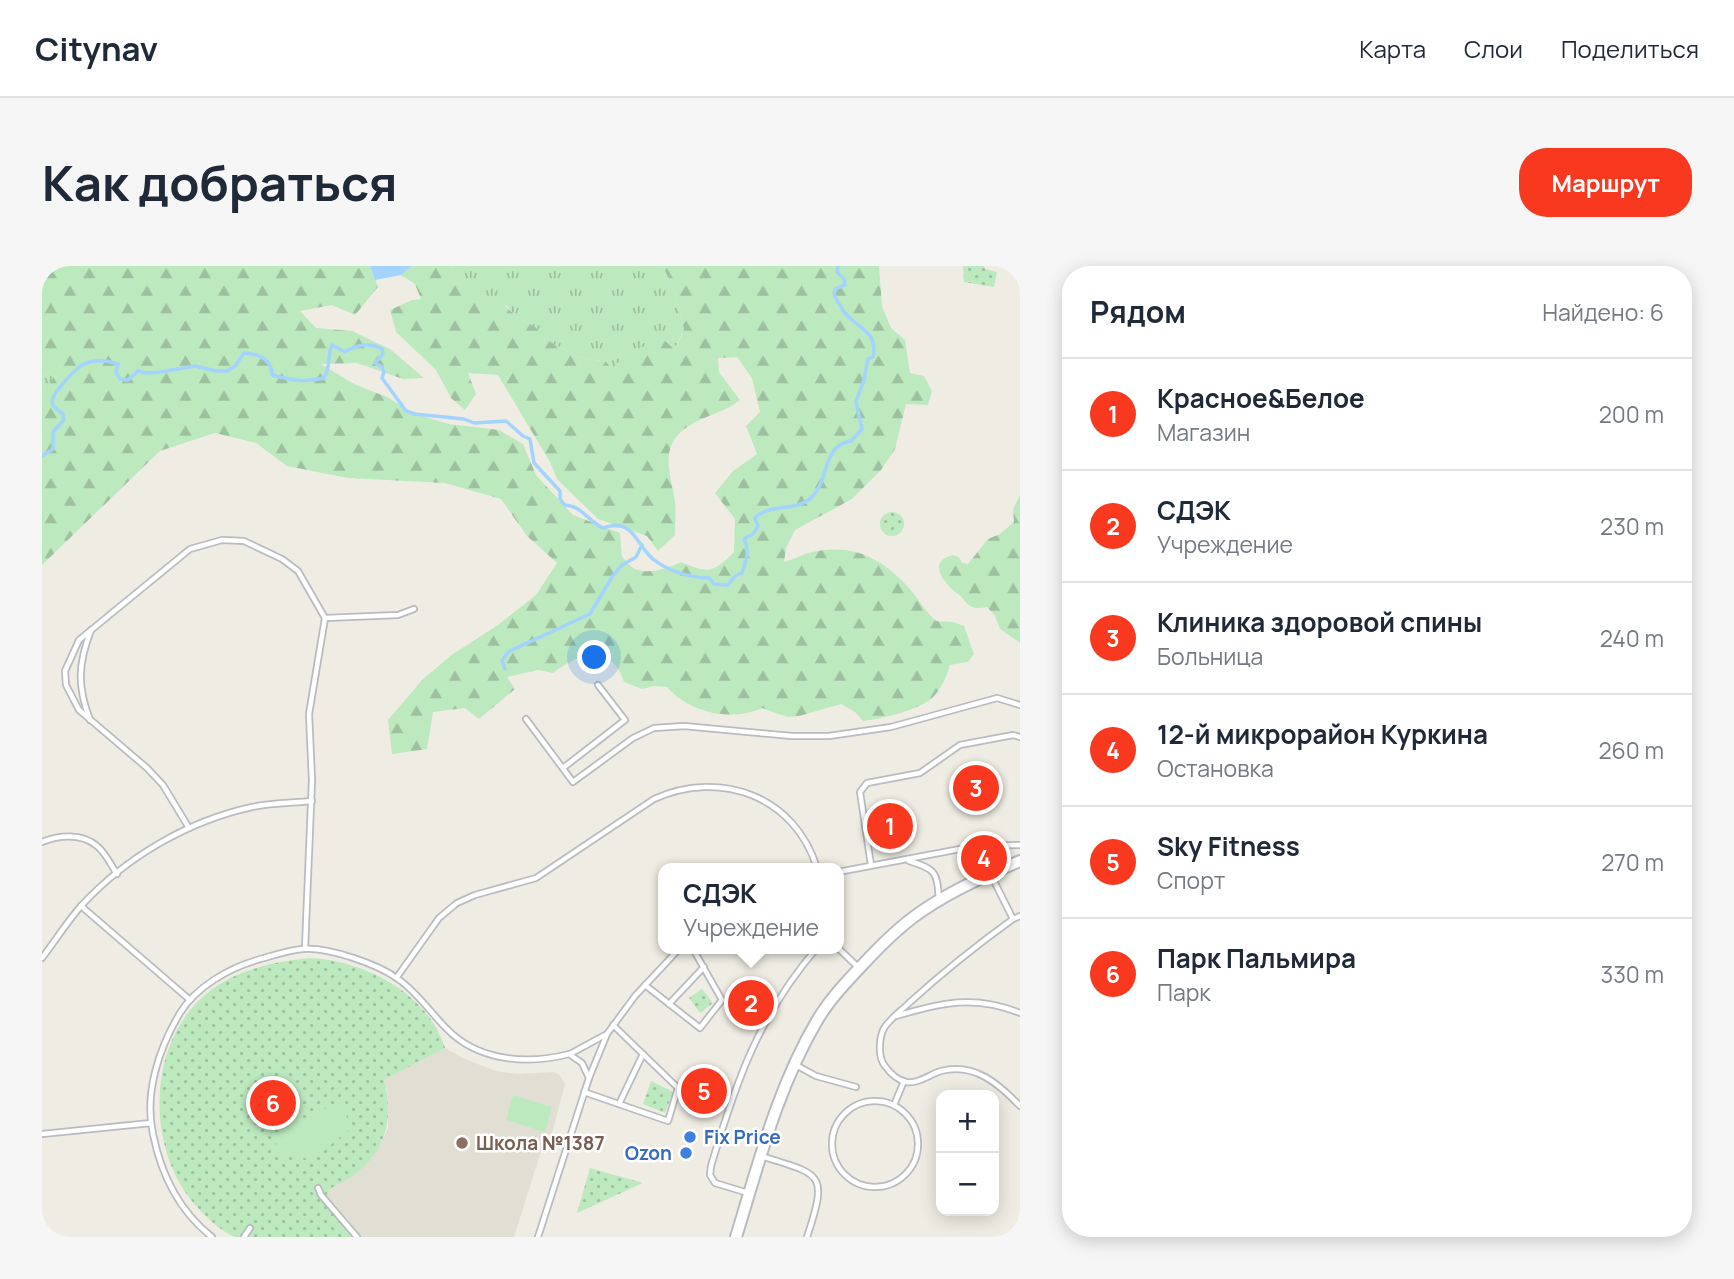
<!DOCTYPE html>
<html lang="ru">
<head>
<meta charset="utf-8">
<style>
	:root { --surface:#fff; --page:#f6f6f7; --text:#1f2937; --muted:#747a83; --line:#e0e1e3; --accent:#f83920 }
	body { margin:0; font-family:Manrope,sans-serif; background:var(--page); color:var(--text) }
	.controls { position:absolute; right:21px; bottom:21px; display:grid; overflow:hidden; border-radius:14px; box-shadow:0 4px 18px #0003 }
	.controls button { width:63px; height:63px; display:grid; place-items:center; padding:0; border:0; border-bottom:2px solid var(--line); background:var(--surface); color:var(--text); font:35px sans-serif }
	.you { position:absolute; left:553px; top:392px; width:24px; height:24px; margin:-18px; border:5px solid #fff; border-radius:50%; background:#1a73e8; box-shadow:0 0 0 10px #1a73e833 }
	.badge { display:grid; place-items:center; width:46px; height:46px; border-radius:50%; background:var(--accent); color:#fff; font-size:23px; font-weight:700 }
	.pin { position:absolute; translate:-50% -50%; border:4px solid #fff; box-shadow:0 2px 7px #0006 }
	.popup { position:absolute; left:616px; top:597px; width:186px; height:91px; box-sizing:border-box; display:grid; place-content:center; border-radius:14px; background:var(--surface); filter:drop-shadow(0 2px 5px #0005); font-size:23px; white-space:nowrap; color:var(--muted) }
	.popup b { font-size:26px; color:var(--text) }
	.popup::after { content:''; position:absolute; left:50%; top:100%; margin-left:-14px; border:14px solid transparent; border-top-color:var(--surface) }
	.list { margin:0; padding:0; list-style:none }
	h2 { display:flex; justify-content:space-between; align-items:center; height:91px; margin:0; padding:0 28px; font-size:30px }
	h2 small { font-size:23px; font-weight:400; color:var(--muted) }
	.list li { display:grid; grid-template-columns:46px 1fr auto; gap:21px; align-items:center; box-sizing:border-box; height:112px; padding:0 28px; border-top:2px solid var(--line) }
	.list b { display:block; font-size:26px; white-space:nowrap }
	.list p { margin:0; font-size:23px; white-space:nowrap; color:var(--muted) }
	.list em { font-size:23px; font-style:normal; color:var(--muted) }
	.map { position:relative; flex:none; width:978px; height:971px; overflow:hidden; border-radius:28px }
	header { display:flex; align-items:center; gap:42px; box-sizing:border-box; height:98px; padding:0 35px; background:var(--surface); border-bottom:2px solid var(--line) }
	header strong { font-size:33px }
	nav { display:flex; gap:38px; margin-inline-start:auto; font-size:24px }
	.intro { display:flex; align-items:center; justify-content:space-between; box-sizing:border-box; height:168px; padding:0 42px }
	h1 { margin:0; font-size:49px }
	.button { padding:18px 32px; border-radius:28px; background:var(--accent); color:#fff; font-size:24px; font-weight:700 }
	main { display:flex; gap:42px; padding:0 42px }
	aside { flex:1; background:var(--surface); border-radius:28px; box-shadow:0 4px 18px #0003 }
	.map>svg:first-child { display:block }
	.education { fill:#e1dfd3 }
	.grass { fill:url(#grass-tufts) }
	.forest { fill:url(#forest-firs) }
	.park { fill:url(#park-dots) }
	.pitch { fill:#bde9bf }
	.water { fill:#a3d3ff }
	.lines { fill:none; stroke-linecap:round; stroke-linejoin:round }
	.stream { stroke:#a3d3ff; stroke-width:3.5 }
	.service-casing { stroke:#b8bbc0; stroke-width:8 }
	.tertiary-casing { stroke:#b8bbc0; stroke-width:14 }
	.service { stroke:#fff; stroke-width:4.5 }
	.tertiary { stroke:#fff; stroke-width:10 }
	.shop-dot { fill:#3f7fe0; stroke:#fff; stroke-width:2.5 }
	.education-dot { fill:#8d6e63; stroke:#fff; stroke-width:2.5 }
	.labels { text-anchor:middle; stroke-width:5; stroke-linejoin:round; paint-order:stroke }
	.shop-label { font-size:19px; font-weight:bold; fill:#366cbe; stroke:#fff; text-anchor:start }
	.education-label { font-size:19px; font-weight:bold; fill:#785e54; stroke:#fff; text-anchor:start }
</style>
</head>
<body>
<header>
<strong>Citynav</strong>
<nav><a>Карта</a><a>Слои</a><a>Поделиться</a></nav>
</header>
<div class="intro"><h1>Как добраться</h1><a class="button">Маршрут</a></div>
<main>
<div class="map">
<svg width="978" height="971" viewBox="0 0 978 971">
	<defs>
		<pattern id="grass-tufts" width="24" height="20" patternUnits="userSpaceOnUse" patternTransform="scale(1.75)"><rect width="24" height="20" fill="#bde9bf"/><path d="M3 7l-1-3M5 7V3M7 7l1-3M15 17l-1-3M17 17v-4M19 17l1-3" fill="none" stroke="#9dc09f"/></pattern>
		<pattern id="forest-firs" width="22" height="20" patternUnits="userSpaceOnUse" patternTransform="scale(1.75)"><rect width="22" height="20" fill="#bde9bf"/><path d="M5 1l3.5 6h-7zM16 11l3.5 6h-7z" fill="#9dc09f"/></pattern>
		<pattern id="park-dots" width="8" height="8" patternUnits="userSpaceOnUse" patternTransform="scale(1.75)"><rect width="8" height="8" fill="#bde9bf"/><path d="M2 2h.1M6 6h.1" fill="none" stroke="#9dc09f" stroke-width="1.8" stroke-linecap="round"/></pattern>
	</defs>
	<rect width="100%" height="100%" fill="#efede3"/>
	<!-- education -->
	<polygon class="education" points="403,782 423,793 454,805 475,808 512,806 517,808 523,818 508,875 502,876 472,971 321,971 288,936 286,929 287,923 297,918 326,896 338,879 346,862 345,825 342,814"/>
	<!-- grass -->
	<g class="grass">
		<polygon points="409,0 621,0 635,32 642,63 632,85 592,84 569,103 564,96 536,91 503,73 495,63 473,49 465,40 421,21 412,11"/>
		<polygon points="22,99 0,127 0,110"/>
	</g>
	<!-- forest -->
	<g class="forest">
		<path d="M 0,0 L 328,0 L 336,21 L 313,49 L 290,39 L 258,45 L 274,62 L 310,65 L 348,83 L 382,112 L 361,113 L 315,97 L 279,98 L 312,118 L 345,131 L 373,148 L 407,158 L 457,164 L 481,178 L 494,209 L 531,249 L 578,267 L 580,291 C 583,294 589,301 593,303 C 607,309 627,302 639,296 C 667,308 671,307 692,286 L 693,253 L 673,227 L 691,205 L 715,188 L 704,160 L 718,146 L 710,112 L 695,91 L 676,92 L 677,106 L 698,134 C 682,147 661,150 645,161 C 616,181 629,208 633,236 C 634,246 633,258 633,269 L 616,285 L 605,270 L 556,253 L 515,213 L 508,196 L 456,109 L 426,107 L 434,128 L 423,144 L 409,132 L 394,104 L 354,66 L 348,44 L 370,34 L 379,33 L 373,18 L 359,9 L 370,0 L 409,0 L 412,11 L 421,21 L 456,33 L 473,49 L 496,63 L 503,73 L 536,91 L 564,96 L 569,102 L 592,84 L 621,73 L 633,84 L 642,63 L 635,32 L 621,0 L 837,0 L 840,40 L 849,62 L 863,74 L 868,107 L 882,110 L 890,125 L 886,139 L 864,138 L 853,183 L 839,204 L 810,233 L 753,264 L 744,282 L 742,296 C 749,294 756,291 763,288 C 806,276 837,289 866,321 C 876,332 883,345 894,355 L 911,356 L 922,360 L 932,388 L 926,396 L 908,399 C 905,410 899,424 889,433 C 876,444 839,453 821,455 L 813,446 L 799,438 L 757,450 L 745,451 L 720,442 C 690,456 647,447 625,421 L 612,420 L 600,423 L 582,416 C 569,376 537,387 511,407 L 496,404 L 465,411 L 473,423 L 437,453 L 423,442 L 391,446 L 385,483 L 350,488 L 346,454 L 381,413 L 411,388 L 456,359 L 494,329 L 515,297 L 485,270 L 459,233 L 403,217 L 306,212 L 245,200 L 214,177 L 173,167 L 118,185 L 0,299 L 0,127 L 20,100 L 0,110 Z"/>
		<path d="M 978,229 L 978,377 L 958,363 L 953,350 L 945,341 C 939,342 933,343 928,340 C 923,337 921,331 916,328 C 902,318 884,295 911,289 L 917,291 L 920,297 L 926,298 L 946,273 L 958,268 L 972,256 L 971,243 Z"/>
	</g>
	<!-- park -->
	<g class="park">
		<polygon points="921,0 942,0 943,3 955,6 952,21 922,16"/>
		<circle cx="850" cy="258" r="12"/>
		<path d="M 267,692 C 322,694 386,727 403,782 L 342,814 C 355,866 336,901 287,923 L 286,929 L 288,936 L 321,971 C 289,971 257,971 225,971 C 216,971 202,971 193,971 C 180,966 165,952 156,942 C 104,887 103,780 163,729 C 192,704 230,696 267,692 Z"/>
		<polygon points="660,723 671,737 658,747 647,732"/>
		<polygon points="609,815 631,826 623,847 601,838"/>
		<polygon points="548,902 601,917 535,947"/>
	</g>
	<!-- pitch -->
	<g class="pitch">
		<polygon points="471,829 510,841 503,866 464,854"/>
		<path d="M 303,833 L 306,865 C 271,892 275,900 230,884 L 245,861 Z"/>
	</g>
	<!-- water -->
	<polygon class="water" points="328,0 370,0 359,9 333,14"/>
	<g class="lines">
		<!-- stream -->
		<g class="stream">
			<path d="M 0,190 L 11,183 L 11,166 L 22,154 L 21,148 C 17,145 11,142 10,136 C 10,127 34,102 42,98 C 52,93 66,95 76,98 L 74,106 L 78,113 L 86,114 L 96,105 L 104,107 L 119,106 L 153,100 L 174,105 L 185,105 L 193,100 L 202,87 C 216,88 230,93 230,109 C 249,114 263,117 282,112 C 289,100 285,90 290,79 L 303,86 C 314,79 328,76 340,83 L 341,88 L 333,97 L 340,101 L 342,106 L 340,112 L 364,145 L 373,148 L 422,153 L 432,157 L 464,155 L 481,170 L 488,173 L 492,197 L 518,225 L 518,233 L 523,239 C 540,240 546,255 561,262 C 592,251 594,279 611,293 C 627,306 648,311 667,312 L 672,318 L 686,319 L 693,310 L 700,307 C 704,295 708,285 702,273 L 711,268 L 716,260 L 713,252 C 728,236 754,247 770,231 C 788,213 780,179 809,175 L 820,163 L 814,136 L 822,114 L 826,93 L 831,91 C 837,67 816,62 803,47 C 798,41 795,34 792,28 L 793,23 L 803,19 L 802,13 L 795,6 L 796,0"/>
			<polyline points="463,403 460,395 466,386 548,348 570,311 580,299 594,291 600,279"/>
		</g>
		<!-- service casing -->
		<g class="service-casing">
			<g id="service">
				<polyline points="283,352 356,349 372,343"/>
				<polyline points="484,453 531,516 591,472 612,462 642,460 750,470 787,470 849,461 955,432 978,439"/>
				<path d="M 48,454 C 35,420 36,398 49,364"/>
				<polyline points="521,502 583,454 556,419"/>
				<polyline points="147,562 121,519 105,502 37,444 24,419 23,405 37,374 148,283 180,274 202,275 240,293 256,305 283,352 267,448 270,514 263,682"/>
				<path d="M 0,576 C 17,569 40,567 55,580 C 63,586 69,599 75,608"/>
				<path d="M 867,595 C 894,603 895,606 897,634"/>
				<polyline points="829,599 818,526 825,517 878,507 918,479 971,469 978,471"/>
				<polyline points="796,606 934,580 978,579"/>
				<path d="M 949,609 L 971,653 C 935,679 900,707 867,737 C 859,745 846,754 841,764 C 837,774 836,792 843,800 C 848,807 856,814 864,816 C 877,818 888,808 899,805 C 932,796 957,818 978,840"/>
				<polyline points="39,640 148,734"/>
				<polyline points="971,653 978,650"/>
				<polyline points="796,682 817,702"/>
				<path d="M 0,692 C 13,675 25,656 39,640 C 84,591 146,555 210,541 C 229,537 250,537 270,535"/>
				<path d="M 355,711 L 397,652 L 415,637 L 433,629 L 494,612 L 612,533 C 678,503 753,530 775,602"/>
				<polyline points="603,719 658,762 680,734 651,683"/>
				<polyline points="627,738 662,701"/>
				<path d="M 854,750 C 900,737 932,728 978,747"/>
				<polyline points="528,788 563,769"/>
				<polyline points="752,798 774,810 814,821"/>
				<polyline points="542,826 626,855 636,822 571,759"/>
				<circle cx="833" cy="878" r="43"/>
				<polyline points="577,838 601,788"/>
				<polyline points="852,839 862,815"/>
				<polyline points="0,868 109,857"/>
				<path d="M 719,890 C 781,909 786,907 765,971"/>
				<polyline points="276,922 279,929 315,971"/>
				<path d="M 706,927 L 673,917 L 668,909 L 669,900 C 694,816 716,751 774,683"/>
				<path d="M 170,971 C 137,945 119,908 111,868 C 102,827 117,782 138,747 C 154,721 187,702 215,694 C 230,690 246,684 261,683 C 286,681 336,698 356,713 C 375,726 388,746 404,762 C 435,795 485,799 527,788 L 540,797 L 547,812"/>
				<polyline points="202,971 208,962"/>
				<polyline points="496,971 547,812 565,768 593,730 637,683"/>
			</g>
		</g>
		<!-- tertiary casing -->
		<g class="tertiary-casing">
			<path id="tertiary" d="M 694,971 C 717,896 736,820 776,753 C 790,730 809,711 827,692 C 844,674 863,656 883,643 C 913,623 945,609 978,595"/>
		</g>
		<!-- service -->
		<use href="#service" class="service"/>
		<!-- tertiary -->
		<use href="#tertiary" class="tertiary"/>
	</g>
	<!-- markers -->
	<g class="shop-dot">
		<circle cx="648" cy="871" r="7"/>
		<circle cx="644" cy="887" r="7"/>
	</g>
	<circle class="education-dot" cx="420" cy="877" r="7"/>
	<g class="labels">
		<!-- shop labels -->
		<g class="shop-label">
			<text x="662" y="878">Fix Price</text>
			<text x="630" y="894" text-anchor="end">Ozon</text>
		</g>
		<!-- education labels -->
		<g class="education-label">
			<text x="434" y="884">Школа №1387</text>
		</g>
	</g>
</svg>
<div class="controls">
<button>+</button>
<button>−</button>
</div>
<div class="you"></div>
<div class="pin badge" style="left:848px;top:560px">1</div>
<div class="pin badge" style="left:709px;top:737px">2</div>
<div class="popup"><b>СДЭК</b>Учреждение</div>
<div class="pin badge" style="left:934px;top:522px">3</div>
<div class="pin badge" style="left:942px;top:592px">4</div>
<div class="pin badge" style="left:662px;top:825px">5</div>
<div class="pin badge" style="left:231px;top:837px">6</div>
</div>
<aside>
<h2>Рядом<small>Найдено: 6</small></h2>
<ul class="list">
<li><span class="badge">1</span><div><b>Красное&amp;Белое</b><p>Магазин</p></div><em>200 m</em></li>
<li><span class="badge">2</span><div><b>СДЭК</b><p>Учреждение</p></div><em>230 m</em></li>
<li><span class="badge">3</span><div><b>Клиника здоровой спины</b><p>Больница</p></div><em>240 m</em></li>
<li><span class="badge">4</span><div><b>12-й микрорайон Куркина</b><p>Остановка</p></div><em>260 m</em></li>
<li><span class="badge">5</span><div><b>Sky Fitness</b><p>Спорт</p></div><em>270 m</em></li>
<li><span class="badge">6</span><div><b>Парк Пальмира</b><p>Парк</p></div><em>330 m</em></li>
</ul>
</aside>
</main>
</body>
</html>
